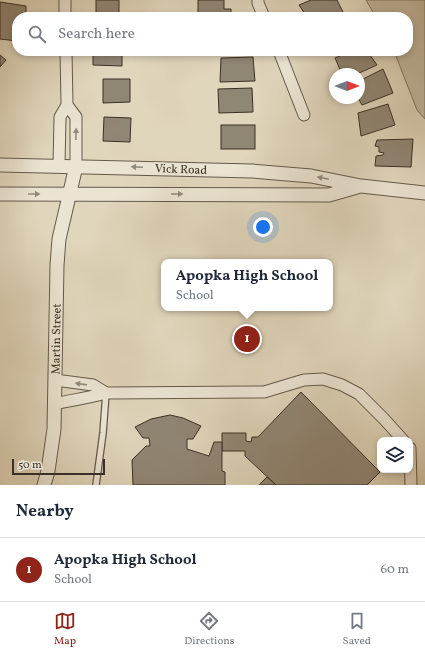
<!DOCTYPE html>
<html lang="en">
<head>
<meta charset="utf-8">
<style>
	:root { --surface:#fff; --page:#f6f6f7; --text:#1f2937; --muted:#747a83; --line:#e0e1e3; --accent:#8f2418 }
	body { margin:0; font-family:Vollkorn,serif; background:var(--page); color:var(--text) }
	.controls { position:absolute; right:12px; bottom:12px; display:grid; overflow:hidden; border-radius:8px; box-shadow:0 2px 6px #0003 }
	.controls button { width:36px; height:36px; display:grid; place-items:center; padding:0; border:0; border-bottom:1px solid var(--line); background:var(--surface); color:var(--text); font:20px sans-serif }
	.compass { position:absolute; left:329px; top:68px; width:36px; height:36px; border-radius:50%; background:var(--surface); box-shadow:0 2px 6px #0003; rotate:90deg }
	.scale { position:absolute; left:12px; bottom:10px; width:93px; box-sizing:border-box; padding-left:4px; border:2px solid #3a3025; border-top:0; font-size:11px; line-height:14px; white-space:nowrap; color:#3a3025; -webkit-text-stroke:3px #ebe4d3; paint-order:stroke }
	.you { position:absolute; left:263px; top:227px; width:14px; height:14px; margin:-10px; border:3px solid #fff; border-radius:50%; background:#1a73e8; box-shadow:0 0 0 6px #1a73e833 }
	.badge { display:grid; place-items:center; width:26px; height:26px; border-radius:50%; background:var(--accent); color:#fff; font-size:13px; font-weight:700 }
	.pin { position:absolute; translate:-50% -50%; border:2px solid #fff; box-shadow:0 1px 4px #0006 }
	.popup { position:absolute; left:161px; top:259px; width:172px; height:52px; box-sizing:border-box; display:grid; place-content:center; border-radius:8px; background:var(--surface); filter:drop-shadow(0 1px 3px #0005); font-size:13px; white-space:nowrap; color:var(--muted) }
	.popup b { font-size:15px; color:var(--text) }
	.popup::after { content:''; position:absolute; left:50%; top:100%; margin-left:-8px; border:8px solid transparent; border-top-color:var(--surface) }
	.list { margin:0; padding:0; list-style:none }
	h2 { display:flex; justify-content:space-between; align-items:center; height:52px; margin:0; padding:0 16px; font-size:17px }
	h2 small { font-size:13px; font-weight:400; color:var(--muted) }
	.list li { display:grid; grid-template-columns:26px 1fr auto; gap:12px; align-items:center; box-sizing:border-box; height:64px; padding:0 16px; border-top:1px solid var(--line) }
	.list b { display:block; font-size:15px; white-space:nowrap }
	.list p { margin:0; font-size:13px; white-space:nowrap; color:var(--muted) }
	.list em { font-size:13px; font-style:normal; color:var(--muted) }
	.icon { flex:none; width:22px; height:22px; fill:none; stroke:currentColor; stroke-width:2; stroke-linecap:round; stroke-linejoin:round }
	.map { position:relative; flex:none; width:425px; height:485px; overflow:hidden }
	.search { position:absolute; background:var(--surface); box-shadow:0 2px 6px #0003; left:12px; right:12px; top:12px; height:44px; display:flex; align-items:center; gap:10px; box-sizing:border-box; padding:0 14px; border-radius:16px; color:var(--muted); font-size:15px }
	.sheet { height:116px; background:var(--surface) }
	nav { display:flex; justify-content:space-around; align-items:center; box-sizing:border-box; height:56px; border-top:1px solid var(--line); background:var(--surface); font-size:11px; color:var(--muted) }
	nav a { display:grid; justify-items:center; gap:2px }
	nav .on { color:var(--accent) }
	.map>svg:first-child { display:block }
	.green { fill:#c4baa2; stroke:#7f7564 }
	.building { fill:#908674; stroke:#3a3025 }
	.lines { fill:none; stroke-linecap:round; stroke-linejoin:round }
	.service-casing { stroke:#645a4b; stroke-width:8 }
	.minor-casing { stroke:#645a4b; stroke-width:13 }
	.tertiary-casing { stroke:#645a4b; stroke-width:15 }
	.service { stroke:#ebe4d3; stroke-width:5.5 }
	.minor { stroke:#ebe4d3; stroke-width:11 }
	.tertiary { stroke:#ebe4d3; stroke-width:13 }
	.oneway { fill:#928a7c }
	.labels { text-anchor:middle; stroke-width:3; stroke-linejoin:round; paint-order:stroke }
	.street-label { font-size:12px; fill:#3a3025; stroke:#ebe4d3 }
</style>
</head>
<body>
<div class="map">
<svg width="425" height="485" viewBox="0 0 425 485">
	<rect width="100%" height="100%" fill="#e0d6bc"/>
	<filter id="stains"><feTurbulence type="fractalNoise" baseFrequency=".005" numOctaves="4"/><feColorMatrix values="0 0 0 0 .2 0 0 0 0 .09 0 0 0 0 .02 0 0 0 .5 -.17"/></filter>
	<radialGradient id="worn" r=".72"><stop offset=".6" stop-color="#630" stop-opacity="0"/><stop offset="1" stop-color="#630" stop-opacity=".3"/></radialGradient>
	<!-- green -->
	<polygon class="green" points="366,0 425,0 425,119 417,110 394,51 408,51 408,17 376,17"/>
	<!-- building -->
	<g class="building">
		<rect x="96" y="0" width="23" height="17"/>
		<polygon points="198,0 224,0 224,9 231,9 231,17 198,17"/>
		<polygon points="311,0 337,0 343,12 331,17 307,17 299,5"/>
		<polygon points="0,2 26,6 26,17 17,17 17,41 0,39"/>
		<polygon points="97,51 122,51 122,66 93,65 93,54 97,54"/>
		<polygon points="351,51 367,51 377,65 357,74 342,74 335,58"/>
		<polygon points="0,55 6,60 0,67"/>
		<polygon points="253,57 255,81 220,82 221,58"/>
		<polygon points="383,69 393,93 362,105 358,98 359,81"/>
		<polygon points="103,79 130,79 130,102 103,103"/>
		<polygon points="252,88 253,112 219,113 218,89"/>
		<polygon points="388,104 395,125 361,136 358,113"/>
		<polygon points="104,117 131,118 130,142 103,141"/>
		<rect x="221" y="125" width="34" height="24"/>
		<polygon points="413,139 411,167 375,166 376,156 383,155 384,153 379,152 379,147 375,146 377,140"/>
		<polygon points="301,392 380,472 367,485 276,485 245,456 245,451 222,451 222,433 246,433 246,441 251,442 252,437 258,437"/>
		<polygon points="170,415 183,418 201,426 193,439 187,439 187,449 209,456 214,442 222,442 222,471 225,472 225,485 133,485 132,460 146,446 150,446 149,438 143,438 135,427 151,419"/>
		<polygon points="267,477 276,485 259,485"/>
	</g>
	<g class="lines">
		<!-- service casing -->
		<g class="service-casing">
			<polyline id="service" points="96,485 103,433 106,393"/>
		</g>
		<!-- minor casing -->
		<g class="minor-casing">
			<g id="minor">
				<polyline points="65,0 65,17"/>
				<polyline points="258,0 258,3 264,17"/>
				<polyline points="279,51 304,115"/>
				<polyline points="67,105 76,117 76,166"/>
				<polyline points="59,166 60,117 67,105 66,51"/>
				<polyline points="55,380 93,385 106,393"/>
				<path d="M 54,404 C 71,400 89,398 106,393 L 264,392 L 304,380 L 323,379 L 342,385 L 359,394 L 384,419 L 403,440"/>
				<polyline points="410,448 411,485"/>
			</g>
		</g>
		<!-- tertiary casing -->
		<g class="tertiary-casing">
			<g id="tertiary">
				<polyline points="0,165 252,171 311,176 361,186 425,193"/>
				<polyline points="0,194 329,195 357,187"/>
				<polyline points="44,485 48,471 54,429 57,265 59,239 76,166"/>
			</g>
		</g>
		<!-- service -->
		<use href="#service" class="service"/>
		<!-- minor -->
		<use href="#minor" class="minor"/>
		<!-- tertiary -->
		<use href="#tertiary" class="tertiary"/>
	</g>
	<!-- one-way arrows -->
	<defs><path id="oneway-solid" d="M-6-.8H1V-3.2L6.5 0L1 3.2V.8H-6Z"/></defs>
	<g class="oneway">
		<use href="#oneway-solid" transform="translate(76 134) rotate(-89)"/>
		<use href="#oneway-solid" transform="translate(137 167) rotate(-178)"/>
		<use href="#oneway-solid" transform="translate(323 178) rotate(-168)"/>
		<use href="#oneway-solid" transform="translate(34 194)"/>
		<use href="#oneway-solid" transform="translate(177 194)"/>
		<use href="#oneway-solid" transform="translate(81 384) rotate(-172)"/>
	</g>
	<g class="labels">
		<!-- street labels -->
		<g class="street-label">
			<text transform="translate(181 169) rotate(2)" y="4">Vick Road</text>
			<text transform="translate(56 339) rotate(-89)" y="4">Martin Street</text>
		</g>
	</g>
	<rect width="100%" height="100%" filter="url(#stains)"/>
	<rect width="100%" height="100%" fill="url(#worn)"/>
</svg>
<div class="controls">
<button><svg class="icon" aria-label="layers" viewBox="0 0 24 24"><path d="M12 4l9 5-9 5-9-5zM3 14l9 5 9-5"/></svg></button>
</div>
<svg class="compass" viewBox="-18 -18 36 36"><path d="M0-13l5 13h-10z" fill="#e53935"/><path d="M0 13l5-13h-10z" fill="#747a83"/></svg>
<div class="scale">50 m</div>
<div class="you"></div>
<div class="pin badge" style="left:247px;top:339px">1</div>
<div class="popup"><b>Apopka High School</b>School</div>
<div class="search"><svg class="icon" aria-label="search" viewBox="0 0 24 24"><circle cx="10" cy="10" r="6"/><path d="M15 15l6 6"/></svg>Search here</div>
</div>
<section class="sheet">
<h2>Nearby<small></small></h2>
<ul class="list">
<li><span class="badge">1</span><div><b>Apopka High School</b><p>School</p></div><em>60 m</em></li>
</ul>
</section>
<nav>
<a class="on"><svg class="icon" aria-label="map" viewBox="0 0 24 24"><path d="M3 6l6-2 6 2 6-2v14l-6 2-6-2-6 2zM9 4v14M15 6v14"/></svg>Map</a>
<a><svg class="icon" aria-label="directions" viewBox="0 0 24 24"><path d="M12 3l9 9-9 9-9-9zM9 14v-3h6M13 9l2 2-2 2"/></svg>Directions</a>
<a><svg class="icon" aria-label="saved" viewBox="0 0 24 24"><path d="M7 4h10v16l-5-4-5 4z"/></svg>Saved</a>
</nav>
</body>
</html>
